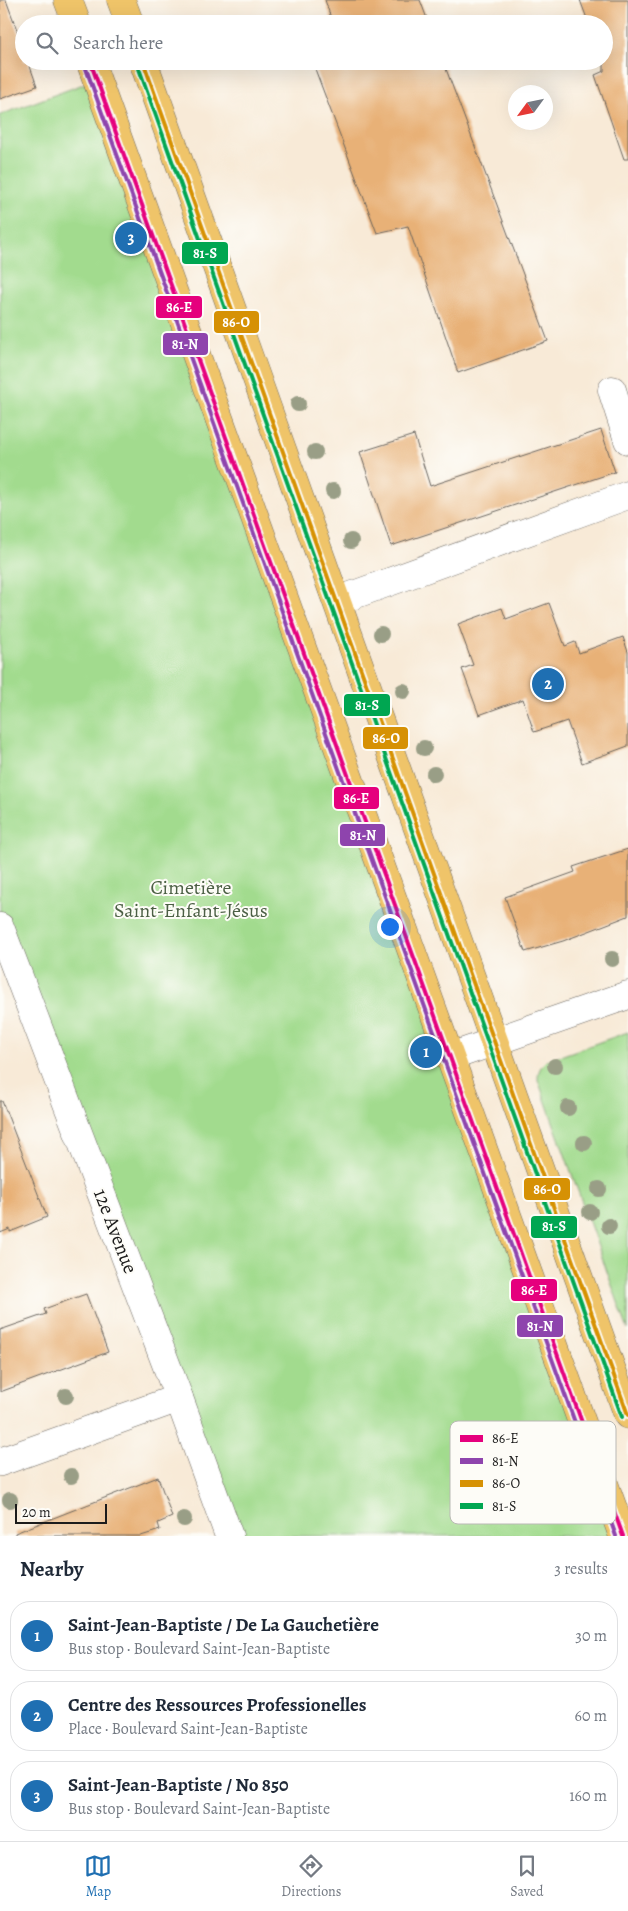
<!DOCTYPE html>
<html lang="en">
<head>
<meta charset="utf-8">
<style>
	:root { --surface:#fff; --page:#f2f2f3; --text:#1f2937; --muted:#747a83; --line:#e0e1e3; --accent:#1f6fb2 }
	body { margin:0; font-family:Alegreya,serif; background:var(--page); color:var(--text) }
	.compass { position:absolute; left:508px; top:85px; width:45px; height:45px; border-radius:50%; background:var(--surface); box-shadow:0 5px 20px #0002; rotate:237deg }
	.scale { position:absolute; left:15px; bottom:12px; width:92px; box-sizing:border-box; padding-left:5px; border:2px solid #1c1c1c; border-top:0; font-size:14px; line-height:18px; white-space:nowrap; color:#1c1c1c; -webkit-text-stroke:4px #fdfcf7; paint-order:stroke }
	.you { position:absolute; left:389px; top:926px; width:18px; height:18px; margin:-12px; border:4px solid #fff; border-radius:50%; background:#1a73e8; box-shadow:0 0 0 8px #1a73e833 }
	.badge { display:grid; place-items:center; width:32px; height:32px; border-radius:50%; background:var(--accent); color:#fff; font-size:16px; font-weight:700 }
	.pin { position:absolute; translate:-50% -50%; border:2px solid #fff; box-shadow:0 1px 5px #0006 }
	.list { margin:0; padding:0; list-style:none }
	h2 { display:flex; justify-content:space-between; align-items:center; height:65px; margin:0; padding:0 20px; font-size:21px }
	h2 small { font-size:16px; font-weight:400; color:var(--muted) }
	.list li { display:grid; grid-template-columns:32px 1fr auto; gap:15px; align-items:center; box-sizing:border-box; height:70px; margin:0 10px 10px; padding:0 10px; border:1px solid var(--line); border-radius:20px }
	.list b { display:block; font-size:19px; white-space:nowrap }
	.list p { margin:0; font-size:16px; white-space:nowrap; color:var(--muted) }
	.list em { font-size:16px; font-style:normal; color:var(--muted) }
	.icon { flex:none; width:28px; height:28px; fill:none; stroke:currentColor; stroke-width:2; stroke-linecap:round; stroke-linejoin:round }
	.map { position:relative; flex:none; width:628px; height:1536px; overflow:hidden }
	.search { position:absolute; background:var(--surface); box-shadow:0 5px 20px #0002; left:15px; right:15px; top:15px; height:55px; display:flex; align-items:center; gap:12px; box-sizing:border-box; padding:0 18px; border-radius:28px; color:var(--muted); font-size:19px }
	.sheet { height:305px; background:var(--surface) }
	nav { display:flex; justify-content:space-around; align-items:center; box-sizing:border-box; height:70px; border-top:1px solid var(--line); background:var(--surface); font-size:14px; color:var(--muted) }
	nav a { display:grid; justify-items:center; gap:2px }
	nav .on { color:var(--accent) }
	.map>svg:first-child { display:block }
	.green { fill:#a2db8e; stroke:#5f7c55 }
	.building { fill:#e8b177 }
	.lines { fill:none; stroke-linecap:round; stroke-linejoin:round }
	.minor-casing { stroke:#69645d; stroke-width:29 }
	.major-casing { stroke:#69645d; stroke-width:29 }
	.minor { stroke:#fff; stroke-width:28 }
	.major { stroke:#efc469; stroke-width:28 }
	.bus-1-casing { stroke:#fdfcf7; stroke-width:8 }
	.bus-2-casing { stroke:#fdfcf7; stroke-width:8 }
	.bus-3-casing { stroke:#fdfcf7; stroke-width:8 }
	.bus-4-casing { stroke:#fdfcf7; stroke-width:8 }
	.bus-1 { stroke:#e5007d; stroke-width:4 }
	.bus-2 { stroke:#8e44ad; stroke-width:4 }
	.bus-3 { stroke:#d69104; stroke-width:4 }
	.bus-4 { stroke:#00a651; stroke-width:4 }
	.tree { fill:#999e86 }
	.labels { text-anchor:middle; stroke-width:4; stroke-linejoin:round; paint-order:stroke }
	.park-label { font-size:20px; fill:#4b5f44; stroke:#fdfcf7 }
	.street-label { font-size:20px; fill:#1c1c1c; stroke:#fdfcf7 }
	.key { fill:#fdfcf7; stroke:#bab9b5; stroke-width:1 }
	.key-label { font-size:14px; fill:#1c1c1c }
	.line-badge { stroke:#fdfcf7; stroke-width:2 }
	.badge-label { font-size:14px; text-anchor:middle; font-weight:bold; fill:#fff }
</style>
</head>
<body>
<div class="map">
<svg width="628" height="1536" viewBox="0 0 628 1536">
	<rect width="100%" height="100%" fill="#fdfcf7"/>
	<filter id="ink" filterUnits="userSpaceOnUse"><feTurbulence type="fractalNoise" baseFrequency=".02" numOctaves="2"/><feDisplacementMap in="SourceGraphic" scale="10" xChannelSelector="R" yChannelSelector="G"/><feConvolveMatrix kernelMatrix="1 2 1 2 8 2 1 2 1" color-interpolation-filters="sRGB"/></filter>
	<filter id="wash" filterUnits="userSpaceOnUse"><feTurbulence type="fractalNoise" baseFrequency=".0096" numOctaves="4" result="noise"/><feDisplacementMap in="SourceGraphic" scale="20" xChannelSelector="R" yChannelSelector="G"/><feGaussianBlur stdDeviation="1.12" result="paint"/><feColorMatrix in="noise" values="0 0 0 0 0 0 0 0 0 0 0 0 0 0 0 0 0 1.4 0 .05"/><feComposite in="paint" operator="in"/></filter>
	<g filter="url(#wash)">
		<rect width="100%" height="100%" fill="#f8ead7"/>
		<!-- green -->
		<g class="green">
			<polygon points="97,79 623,1536 229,1536 0,927 0,115"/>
			<path d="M 628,1032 L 628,1330 L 538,1080 C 538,1071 540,1067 546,1061 Z"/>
		</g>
		<g id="blocks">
			<!-- building -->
			<g class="building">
				<polygon points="0,0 6,0 24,49 24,61 28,61 37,86 0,99"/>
				<polygon points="325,0 420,0 429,24 333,24"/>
				<polygon points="580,0 628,0 628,159 624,159 595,75 604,71 604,24 589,24"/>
				<polygon points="312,61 443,61 548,341 458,373 408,226 377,233"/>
				<polygon points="601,430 615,472 391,546 360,452 414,435 430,486"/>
				<polygon points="549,603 565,646 575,642 579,653 623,637 628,652 628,746 582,763 567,721 534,732 523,699 479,715 462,669 473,665 458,624 502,608 506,619"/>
				<polygon points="628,849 628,916 563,941 525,952 505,897 575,872 573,867"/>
				<polygon points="0,1101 2,1101 47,1217 10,1232 10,1229 0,1233"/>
				<polygon points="86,1294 108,1352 0,1392 0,1330 46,1314 44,1309"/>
				<polygon points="158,1477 172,1517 158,1523 160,1530 141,1536 15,1536 15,1533"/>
			</g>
		</g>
	</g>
	<g filter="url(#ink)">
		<use href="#blocks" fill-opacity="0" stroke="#69645d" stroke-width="1"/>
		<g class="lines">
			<!-- minor casing -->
			<g class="minor-casing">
				<g id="minor">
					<polyline points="612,390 628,440"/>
					<polyline points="337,601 628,495"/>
					<polyline points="0,927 179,1398 229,1536"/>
					<polyline points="450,1057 628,995"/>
					<polyline points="0,1462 179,1398"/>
				</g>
			</g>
			<!-- major casing -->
			<g class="major-casing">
				<g id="major">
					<polyline points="68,0 77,24"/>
					<polyline points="121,0 130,24"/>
					<polyline points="90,61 623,1536"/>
					<polyline points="143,61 628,1415"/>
				</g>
			</g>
			<!-- minor -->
			<use href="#minor" class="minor"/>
			<!-- major -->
			<use href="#major" class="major"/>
			<!-- bus-1 casing -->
			<g class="bus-1-casing">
				<polyline id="bus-1" points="90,61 623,1536"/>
			</g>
			<!-- bus-2 casing -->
			<g class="bus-2-casing">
				<polyline id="bus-2" points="84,63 616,1536"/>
			</g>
			<!-- bus-3 casing -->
			<g class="bus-3-casing">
				<polyline id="bus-3" points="143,61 628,1415"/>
			</g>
			<!-- bus-4 casing -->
			<g class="bus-4-casing">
				<polyline id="bus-4" points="137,63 622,1417"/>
			</g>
			<!-- bus-1 -->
			<use href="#bus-1" class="bus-1"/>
			<!-- bus-2 -->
			<use href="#bus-2" class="bus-2"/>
			<!-- bus-3 -->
			<use href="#bus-3" class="bus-3"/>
			<!-- bus-4 -->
			<use href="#bus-4" class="bus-4"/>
		</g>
		<!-- trees -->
		<g class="tree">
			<circle cx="298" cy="404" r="8"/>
			<circle cx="315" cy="452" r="8"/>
			<circle cx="333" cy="491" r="8"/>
			<circle cx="351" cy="541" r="8"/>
			<circle cx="381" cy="634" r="8"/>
			<circle cx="403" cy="691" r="8"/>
			<circle cx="424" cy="748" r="8"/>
			<circle cx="434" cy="774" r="8"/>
			<circle cx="612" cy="959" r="8"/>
			<circle cx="555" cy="1066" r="8"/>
			<circle cx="568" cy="1108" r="8"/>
			<circle cx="584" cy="1143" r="8"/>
			<circle cx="599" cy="1189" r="8"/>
			<circle cx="590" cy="1212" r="8"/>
			<circle cx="609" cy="1226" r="8"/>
			<circle cx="66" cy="1396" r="8"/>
			<circle cx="71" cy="1476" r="8"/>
			<circle cx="10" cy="1500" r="8"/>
			<circle cx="184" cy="1519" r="8"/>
		</g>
	</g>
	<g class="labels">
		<!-- park labels -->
		<g class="park-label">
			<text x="191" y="894">Cimetière<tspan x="191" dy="23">Saint-Enfant-Jésus</tspan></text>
		</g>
		<!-- street labels -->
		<g class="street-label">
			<text transform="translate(116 1231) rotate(69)" y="7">12e Avenue</text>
		</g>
	</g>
	<!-- legend -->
	<rect x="450" y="1421" width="166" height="103" rx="8" class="key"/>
	<rect x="460" y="1435" width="23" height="7" fill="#e5007d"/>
	<rect x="460" y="1458" width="23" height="6" fill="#8e44ad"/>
	<rect x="460" y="1480" width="23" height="7" fill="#d69104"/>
	<rect x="460" y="1503" width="23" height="6" fill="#00a651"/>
	<g class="key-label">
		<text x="492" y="1443">86-E</text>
		<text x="492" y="1466">81-N</text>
		<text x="492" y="1488">86-O</text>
		<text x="492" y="1511">81-S</text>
	</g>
	<g class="line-badge">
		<rect x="181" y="241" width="48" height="24" rx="5" fill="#00a651"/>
		<rect x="155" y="295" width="48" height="24" rx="5" fill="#e5007d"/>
		<rect x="213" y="310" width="47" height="24" rx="5" fill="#d69104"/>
		<rect x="162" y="332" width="47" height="24" rx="5" fill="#8e44ad"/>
		<rect x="343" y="693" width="48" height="24" rx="5" fill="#00a651"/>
		<rect x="362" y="726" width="47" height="24" rx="5" fill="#d69104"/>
		<rect x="333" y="786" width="47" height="24" rx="5" fill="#e5007d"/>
		<rect x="339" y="823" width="47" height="24" rx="5" fill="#8e44ad"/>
		<rect x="523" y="1177" width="48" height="24" rx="5" fill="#d69104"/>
		<rect x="530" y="1215" width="48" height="24" rx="5" fill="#00a651"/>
		<rect x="510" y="1278" width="48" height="24" rx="5" fill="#e5007d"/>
		<rect x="516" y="1314" width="48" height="24" rx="5" fill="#8e44ad"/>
	</g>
	<g class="badge-label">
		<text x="205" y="258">81-S</text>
		<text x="179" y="312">86-E</text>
		<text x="236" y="327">86-O</text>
		<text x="185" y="349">81-N</text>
		<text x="367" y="710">81-S</text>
		<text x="386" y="743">86-O</text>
		<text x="356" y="803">86-E</text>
		<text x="363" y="840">81-N</text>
		<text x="547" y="1194">86-O</text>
		<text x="554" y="1231">81-S</text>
		<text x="534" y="1295">86-E</text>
		<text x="540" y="1331">81-N</text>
	</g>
</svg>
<svg class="compass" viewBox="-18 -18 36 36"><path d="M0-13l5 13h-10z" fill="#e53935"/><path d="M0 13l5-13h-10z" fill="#747a83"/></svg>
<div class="scale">20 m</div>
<div class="you"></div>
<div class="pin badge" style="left:426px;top:1052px">1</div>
<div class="pin badge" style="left:548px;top:684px">2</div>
<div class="pin badge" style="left:131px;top:238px">3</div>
<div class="search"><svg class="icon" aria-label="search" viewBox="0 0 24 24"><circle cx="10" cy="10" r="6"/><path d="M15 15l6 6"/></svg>Search here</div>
</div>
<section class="sheet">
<h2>Nearby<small>3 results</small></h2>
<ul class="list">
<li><span class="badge">1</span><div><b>Saint-Jean-Baptiste / De La Gauchetière</b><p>Bus stop · Boulevard Saint-Jean-Baptiste</p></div><em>30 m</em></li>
<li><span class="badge">2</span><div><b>Centre des Ressources Professionelles</b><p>Place · Boulevard Saint-Jean-Baptiste</p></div><em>60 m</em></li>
<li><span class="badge">3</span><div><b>Saint-Jean-Baptiste / No 850</b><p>Bus stop · Boulevard Saint-Jean-Baptiste</p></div><em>160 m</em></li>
</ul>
</section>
<nav>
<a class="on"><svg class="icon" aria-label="map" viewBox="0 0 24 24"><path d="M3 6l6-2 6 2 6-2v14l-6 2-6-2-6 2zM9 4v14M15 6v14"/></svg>Map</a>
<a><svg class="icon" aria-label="directions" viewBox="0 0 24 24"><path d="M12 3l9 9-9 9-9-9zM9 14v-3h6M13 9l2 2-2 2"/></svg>Directions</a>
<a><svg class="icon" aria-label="saved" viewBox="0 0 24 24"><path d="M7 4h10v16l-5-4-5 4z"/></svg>Saved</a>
</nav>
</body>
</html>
